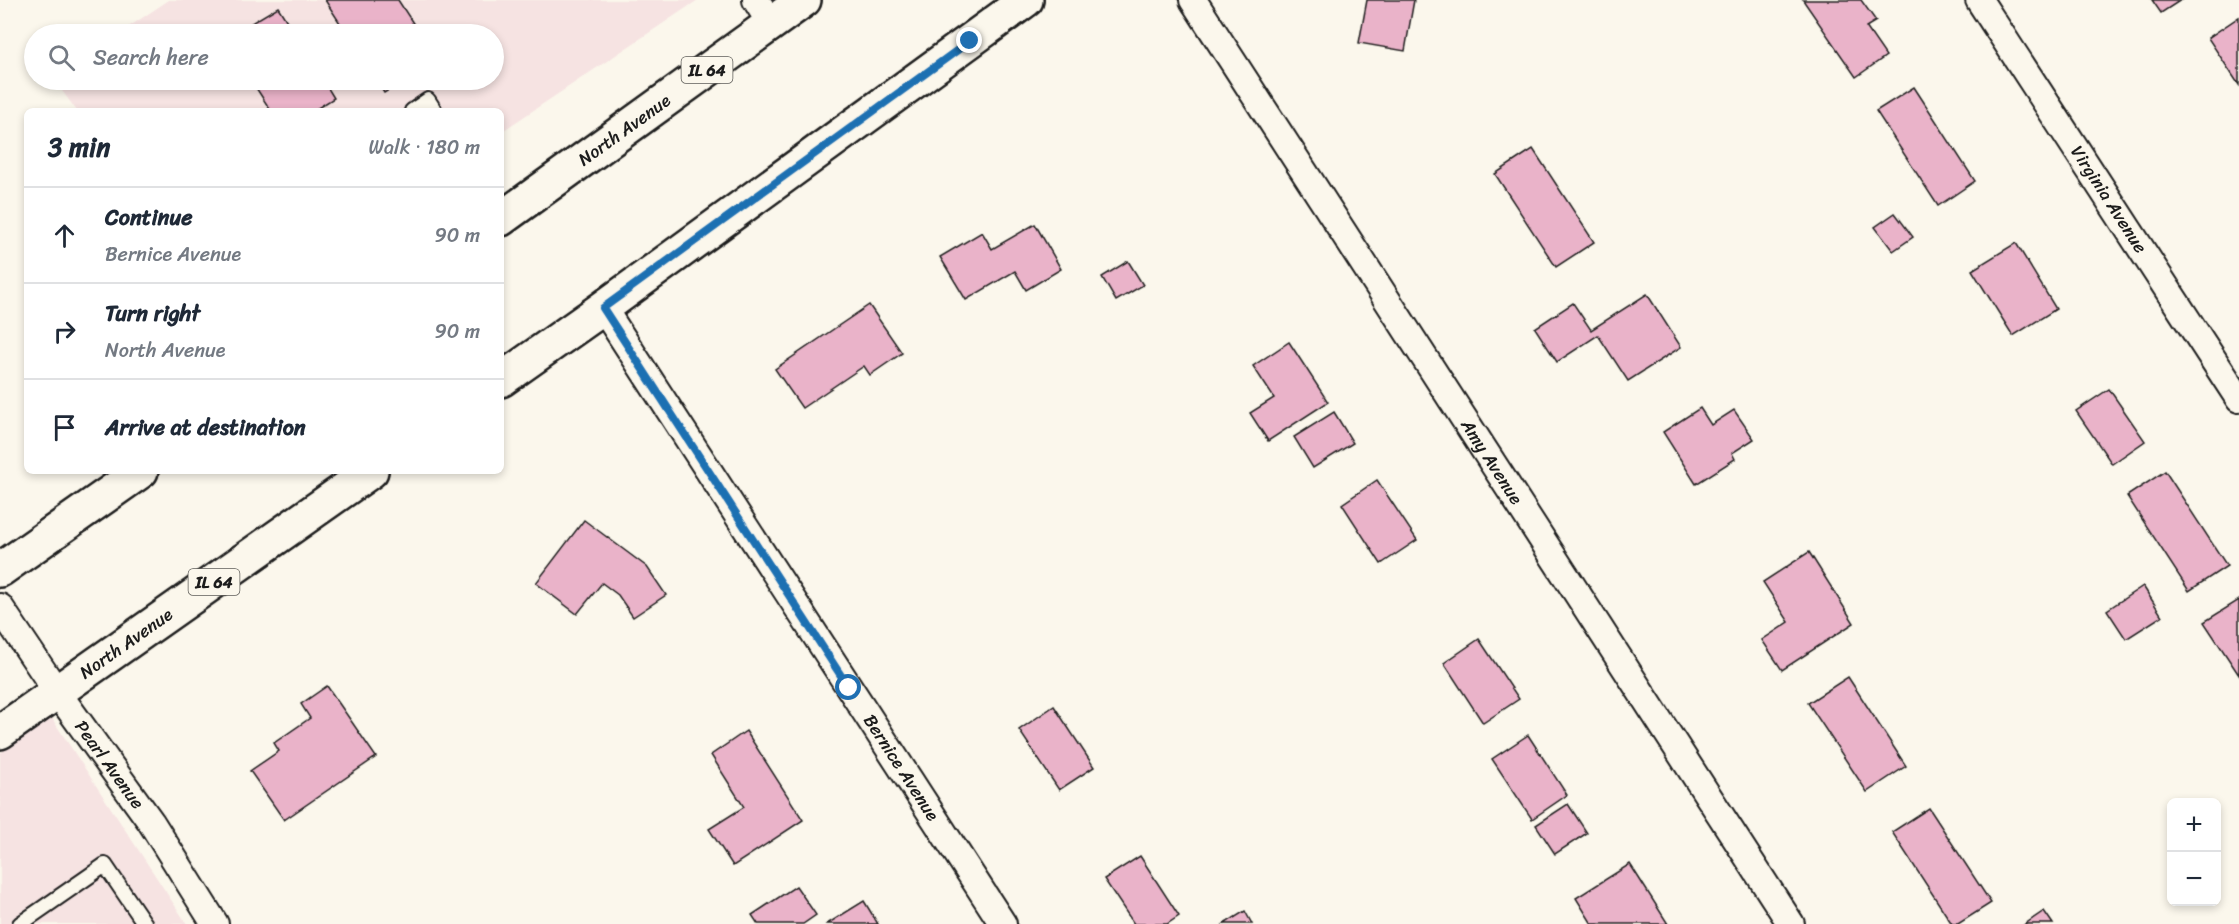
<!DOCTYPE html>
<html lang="en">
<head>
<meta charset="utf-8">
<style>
	:root { --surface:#fff; --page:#f2f2f3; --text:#1f2937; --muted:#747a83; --line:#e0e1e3 }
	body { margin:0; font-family:Sriracha,sans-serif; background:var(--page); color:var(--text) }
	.controls { position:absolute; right:18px; bottom:18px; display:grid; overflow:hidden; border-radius:9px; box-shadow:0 3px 9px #0003 }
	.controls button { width:54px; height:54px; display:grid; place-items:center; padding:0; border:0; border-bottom:2px solid var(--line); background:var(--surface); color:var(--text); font:30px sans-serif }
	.stop { position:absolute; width:18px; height:18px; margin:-14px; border:4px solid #1f6fb2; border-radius:50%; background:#fff }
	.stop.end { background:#1f6fb2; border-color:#fff; box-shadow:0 2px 6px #0008 }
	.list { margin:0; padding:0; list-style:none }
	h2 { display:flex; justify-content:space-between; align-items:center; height:78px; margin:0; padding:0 24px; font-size:26px }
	h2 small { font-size:20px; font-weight:400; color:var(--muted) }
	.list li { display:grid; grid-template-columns:39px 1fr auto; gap:18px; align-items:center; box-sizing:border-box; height:96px; padding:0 24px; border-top:2px solid var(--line) }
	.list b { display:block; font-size:22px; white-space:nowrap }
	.list p { margin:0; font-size:20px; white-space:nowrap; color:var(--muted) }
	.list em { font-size:20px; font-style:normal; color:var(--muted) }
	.icon { flex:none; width:33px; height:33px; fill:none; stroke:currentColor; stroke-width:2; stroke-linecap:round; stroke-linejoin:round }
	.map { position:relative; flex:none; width:2239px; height:924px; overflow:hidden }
	.search { position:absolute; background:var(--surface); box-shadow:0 3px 9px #0003; left:24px; top:24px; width:480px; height:66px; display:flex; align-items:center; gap:15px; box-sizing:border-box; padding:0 21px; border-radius:33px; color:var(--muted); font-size:22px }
	.panel { position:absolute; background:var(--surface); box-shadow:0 3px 9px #0003; left:24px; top:108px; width:480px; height:366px; border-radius:9px }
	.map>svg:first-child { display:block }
	.built { fill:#f6e3e2 }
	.building { fill:#eab3c9; stroke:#1c1c1c; stroke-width:1.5 }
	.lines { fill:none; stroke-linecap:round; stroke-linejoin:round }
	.lane-casing { stroke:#1c1c1c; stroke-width:18 }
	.street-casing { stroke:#1c1c1c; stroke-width:30 }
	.primary-casing { stroke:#1c1c1c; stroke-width:38 }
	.lane { stroke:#fbf7ec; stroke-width:14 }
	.street { stroke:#fbf7ec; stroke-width:26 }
	.primary { stroke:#fbf7ec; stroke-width:33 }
	.route { stroke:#1f6fb2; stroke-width:8 }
	.labels { text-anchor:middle; stroke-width:6; stroke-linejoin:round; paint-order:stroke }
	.shield { fill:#fbf7ec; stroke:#5f5e5a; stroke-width:1.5 }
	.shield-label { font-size:16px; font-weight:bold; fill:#1c1c1c }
	.street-label { font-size:18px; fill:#1c1c1c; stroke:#fbf7ec }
</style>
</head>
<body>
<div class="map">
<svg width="2239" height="924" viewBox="0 0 2239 924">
	<rect width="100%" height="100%" fill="#fbf7ec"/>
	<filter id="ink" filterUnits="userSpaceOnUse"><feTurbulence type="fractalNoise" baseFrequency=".0167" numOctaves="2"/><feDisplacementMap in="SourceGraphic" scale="12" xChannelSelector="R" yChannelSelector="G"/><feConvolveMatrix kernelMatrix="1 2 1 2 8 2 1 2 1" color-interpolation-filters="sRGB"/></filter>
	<g filter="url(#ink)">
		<!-- built -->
		<g class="built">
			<polygon points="169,0 698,0 501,132 501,111 77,111 54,80 494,80 494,34 118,34"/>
			<polygon points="51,717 187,924 0,924 0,753"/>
		</g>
		<!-- building -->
		<g class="building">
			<polygon points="325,0 398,0 420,34 347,34"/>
			<polygon points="1367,0 1414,0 1405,51 1359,43"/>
			<polygon points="1803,0 1861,0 1876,21 1866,27 1886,56 1856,77"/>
			<polygon points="2152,0 2181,0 2161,13"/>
			<polygon points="278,7 295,34 233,34"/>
			<polygon points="2239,17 2239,85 2208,38"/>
			<polygon points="251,80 323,80 334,98 313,111 271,111"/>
			<polygon points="376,80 405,80 384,93"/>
			<polygon points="1914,87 1975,181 1938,206 1876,111"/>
			<polygon points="1533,149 1594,242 1556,267 1495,174"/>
			<polygon points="1895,213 1913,237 1893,251 1875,227"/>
			<polygon points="1035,224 1061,269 1026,290 1015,271 966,300 940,257 982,232 992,249"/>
			<polygon points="2016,243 2056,309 2013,336 1972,270"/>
			<polygon points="1128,261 1143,285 1116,301 1102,277"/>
			<polygon points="1647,294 1681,347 1628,381 1598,335 1557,362 1535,328 1573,303 1591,330"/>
			<polygon points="869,305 902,353 870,375 864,366 802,408 775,369"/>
			<polygon points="1289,342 1328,402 1268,441 1250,413 1274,398 1253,366"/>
			<polygon points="2109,389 2145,441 2112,464 2076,411"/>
			<polygon points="1700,408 1711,425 1734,410 1754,439 1732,453 1735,459 1696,484 1663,432"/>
			<polygon points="1334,412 1353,443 1313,468 1294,437"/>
			<polygon points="2165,471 2227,566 2189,591 2127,496"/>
			<polygon points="1377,480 1417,540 1381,564 1342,504"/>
			<polygon points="584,520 647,567 666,595 633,617 618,595 602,583 577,614 536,583"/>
			<polygon points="1809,552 1854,623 1782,670 1762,640 1789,622 1763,582"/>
			<polygon points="2143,586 2162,616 2126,639 2107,610"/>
			<polygon points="2239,600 2239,675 2204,622"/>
			<polygon points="1479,639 1519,699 1483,723 1444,663"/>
			<polygon points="1848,677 1906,766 1867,792 1808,703"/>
			<polygon points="327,686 376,757 284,820 250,771 279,751 274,743 310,718 301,704"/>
			<polygon points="1054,706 1094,767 1059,790 1019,730"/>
			<polygon points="746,731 803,820 733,866 709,829 744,807 711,755"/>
			<polygon points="1528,735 1567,795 1532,819 1492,759"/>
			<polygon points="1568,804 1587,833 1555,854 1536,825"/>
			<polygon points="1929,808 1991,903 1958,924 1952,924 1892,832"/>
			<polygon points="1140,856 1179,916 1167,924 1134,924 1104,879"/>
			<polygon points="1630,864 1668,924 1592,924 1576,898"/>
			<polygon points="796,886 816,915 803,924 758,924 752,915"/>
			<polygon points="864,901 878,924 827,924"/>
			<polygon points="1245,911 1252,924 1224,924"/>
			<polygon points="2044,911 2053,924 2025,924"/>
		</g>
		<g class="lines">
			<!-- lane casing -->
			<g class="lane-casing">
				<g id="lane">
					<polyline points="412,111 428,100 435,111"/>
					<polyline points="20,924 105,865 145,924"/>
				</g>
			</g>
			<!-- street casing -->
			<g class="street-casing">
				<g id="street">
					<polyline points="756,0 771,24"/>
					<path id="s1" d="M 1193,0 L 1791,924"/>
					<path id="s2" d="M 1979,0 L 2239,399"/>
					<path id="s3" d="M 603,308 L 1003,924"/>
					<path id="s4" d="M 0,607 L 57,692 L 151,822 L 215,924"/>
				</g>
			</g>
			<!-- primary casing -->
			<g class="primary-casing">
				<g id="primary">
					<path id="s5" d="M 501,219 L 804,0"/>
					<polyline points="501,380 603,308 1026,0"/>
					<polyline points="0,570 141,471"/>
					<path id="s6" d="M 0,732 L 371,471"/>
				</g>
			</g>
			<!-- lane -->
			<use href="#lane" class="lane"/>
			<!-- street -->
			<use href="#street" class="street"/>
			<!-- primary -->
			<use href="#primary" class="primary"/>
		</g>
	</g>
	<g class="lines" filter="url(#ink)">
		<!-- route -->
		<polyline class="route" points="849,688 603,308 970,41"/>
	</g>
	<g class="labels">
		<!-- shield labels -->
		<g class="shield">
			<rect x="681.5" y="57" width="51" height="26" rx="4.5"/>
			<rect x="188.5" y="569" width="51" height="26" rx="4.5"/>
		</g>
		<g class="shield-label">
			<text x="707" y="76">IL 64</text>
			<text x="214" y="588">IL 64</text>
		</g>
		<!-- street labels -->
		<g class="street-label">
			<text dy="6" stroke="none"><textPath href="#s5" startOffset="152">North Avenue</textPath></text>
			<text dy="6" stroke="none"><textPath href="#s2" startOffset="238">Virginia Avenue</textPath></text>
			<text dy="6" stroke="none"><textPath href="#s1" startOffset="550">Amy Avenue</textPath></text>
			<text dy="6" stroke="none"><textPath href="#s6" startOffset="154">North Avenue</textPath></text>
			<text dy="6" stroke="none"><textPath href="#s4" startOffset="192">Pearl Avenue</textPath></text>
			<text dy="6" stroke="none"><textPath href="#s3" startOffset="548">Bernice Avenue</textPath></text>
		</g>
	</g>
</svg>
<div class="controls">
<button>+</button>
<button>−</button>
</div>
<div class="stop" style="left:849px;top:688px"></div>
<div class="stop end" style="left:970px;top:41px"></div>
<div class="search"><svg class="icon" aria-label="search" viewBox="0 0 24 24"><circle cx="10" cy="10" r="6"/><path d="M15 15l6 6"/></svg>Search here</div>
<section class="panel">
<h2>3 min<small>Walk · 180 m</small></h2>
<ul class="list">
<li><svg class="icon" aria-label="ahead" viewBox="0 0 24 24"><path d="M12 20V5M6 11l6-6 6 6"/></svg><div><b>Continue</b><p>Bernice Avenue</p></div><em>90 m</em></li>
<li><svg class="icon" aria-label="right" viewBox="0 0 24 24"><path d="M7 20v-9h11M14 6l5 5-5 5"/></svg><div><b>Turn right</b><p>North Avenue</p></div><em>90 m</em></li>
<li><svg class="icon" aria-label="arrive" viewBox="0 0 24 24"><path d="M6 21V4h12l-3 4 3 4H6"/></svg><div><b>Arrive at destination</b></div></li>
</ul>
</section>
</div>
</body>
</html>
